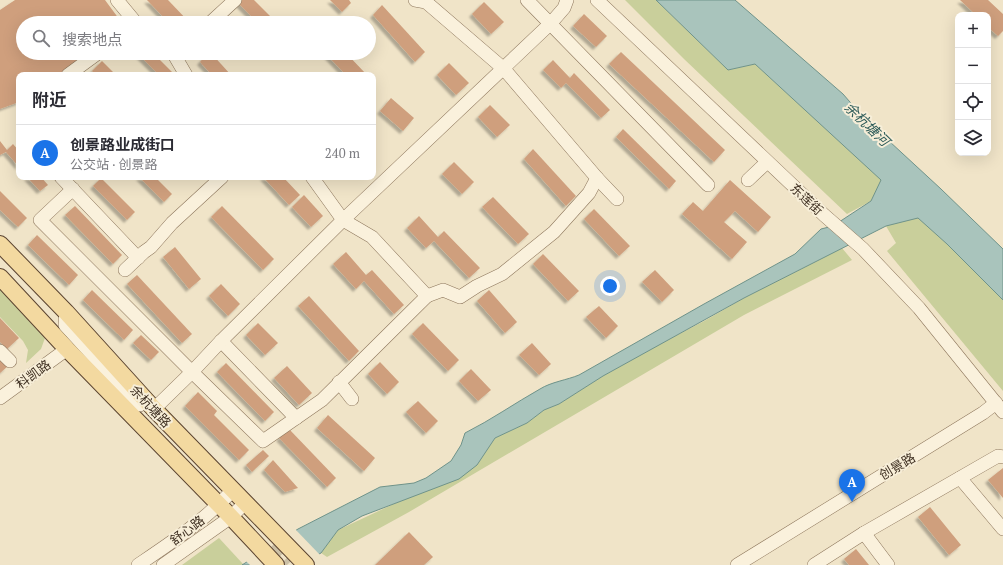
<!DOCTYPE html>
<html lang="zh">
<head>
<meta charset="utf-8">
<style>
	:root { --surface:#fff; --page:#f7f7f7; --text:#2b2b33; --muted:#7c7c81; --line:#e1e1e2; --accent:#1a73e8 }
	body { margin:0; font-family:"PT Serif","Noto Sans SC",serif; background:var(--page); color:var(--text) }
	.controls { position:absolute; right:12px; top:12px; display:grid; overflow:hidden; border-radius:8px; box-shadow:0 4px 16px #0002 }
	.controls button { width:36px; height:36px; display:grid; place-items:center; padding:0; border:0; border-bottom:1px solid var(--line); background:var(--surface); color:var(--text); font:20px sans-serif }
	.you { position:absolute; left:610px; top:286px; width:14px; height:14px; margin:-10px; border:3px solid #fff; border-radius:50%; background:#1a73e8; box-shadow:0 0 0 6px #1a73e833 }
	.badge { display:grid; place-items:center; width:26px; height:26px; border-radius:50%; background:var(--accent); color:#fff; font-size:13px; font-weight:700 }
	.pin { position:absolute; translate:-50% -33px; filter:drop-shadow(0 1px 2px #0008) }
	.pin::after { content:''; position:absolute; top:21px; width:14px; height:12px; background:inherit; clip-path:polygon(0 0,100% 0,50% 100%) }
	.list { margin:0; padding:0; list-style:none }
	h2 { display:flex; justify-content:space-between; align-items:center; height:52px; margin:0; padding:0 16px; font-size:17px }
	h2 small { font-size:13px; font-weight:400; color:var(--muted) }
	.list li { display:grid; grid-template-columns:26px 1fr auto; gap:12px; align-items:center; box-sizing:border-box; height:56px; padding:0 16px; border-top:1px solid var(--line) }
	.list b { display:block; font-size:15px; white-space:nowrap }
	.list p { margin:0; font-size:13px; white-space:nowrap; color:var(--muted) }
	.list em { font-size:13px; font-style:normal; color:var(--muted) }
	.icon { flex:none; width:22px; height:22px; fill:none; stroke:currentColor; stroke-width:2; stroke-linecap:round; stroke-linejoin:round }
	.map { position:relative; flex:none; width:1003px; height:565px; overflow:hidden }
	.search { position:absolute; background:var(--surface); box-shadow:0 4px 16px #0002; left:16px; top:16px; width:360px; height:44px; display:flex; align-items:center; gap:10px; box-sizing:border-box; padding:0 14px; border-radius:22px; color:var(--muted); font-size:15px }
	.panel { position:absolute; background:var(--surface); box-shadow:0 4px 16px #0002; left:16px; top:72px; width:360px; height:108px; border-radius:8px }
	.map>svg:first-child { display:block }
	.green { fill:#c9cf9b }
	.water { fill:#a9c4bc; stroke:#6f938a }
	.pier { fill:#f0e4c8 }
	.building { fill:#cf9f7d; filter:url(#shadow) }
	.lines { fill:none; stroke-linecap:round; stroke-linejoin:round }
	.minor-tunnel { stroke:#ccc0a6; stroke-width:13; stroke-dasharray:13 6; stroke-linecap:butt }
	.minor-casing { stroke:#8d765c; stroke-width:14 }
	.major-casing { stroke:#5b4430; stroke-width:18 }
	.minor { stroke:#faf1dc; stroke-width:13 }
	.major { stroke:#f3d9a0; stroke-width:16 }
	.labels { text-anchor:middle; stroke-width:4; stroke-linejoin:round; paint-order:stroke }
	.street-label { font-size:13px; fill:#3d2e20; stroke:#f7eed8 }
	.water-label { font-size:14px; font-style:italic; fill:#2f5d5a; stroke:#f7eed8 }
</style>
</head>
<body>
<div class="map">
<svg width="1003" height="565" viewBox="0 0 1003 565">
	<defs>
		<filter id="shadow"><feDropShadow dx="-3" dy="3" stdDeviation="1" flood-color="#0004"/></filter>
	</defs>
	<rect width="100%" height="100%" fill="#f0e4c8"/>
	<!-- green -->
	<g class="green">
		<polygon points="625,0 656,0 728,70 755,64 882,180 871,201 847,214 684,59"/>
		<polygon points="918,217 947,244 1003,300 1003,391 887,251 896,243 886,226"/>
		<polygon points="842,248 852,260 744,315 409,512 327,557 321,553 338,530 477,465 495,438 527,423 544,410 559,404 603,376 658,345 706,320 744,298"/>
		<polygon points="0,289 45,338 41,349 26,363 28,350 23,341 0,317"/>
		<polygon points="219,538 243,564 242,565 182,565"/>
	</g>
	<!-- water -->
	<path class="water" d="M 656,0 L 735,0 L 843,94 L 863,117 L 941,189 L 1003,249 L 1003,300 L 947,244 L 918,218 L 886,226 L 744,298 L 603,376 L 559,404 L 544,410 L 527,423 L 495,438 L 477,465 L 459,479 L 362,516 L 338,530 L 321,553 L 300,565 L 242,565 L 298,529 L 380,487 L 414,483 L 426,478 L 451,461 L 461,445 L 465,433 C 491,420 515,403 540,389 C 551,382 567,380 579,375 L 704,304 L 795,254 L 821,229 L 833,226 L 871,201 L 881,180 L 755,64 L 728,70 Z"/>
	<!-- pier -->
	<polygon class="pier" points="295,529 321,556 304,565 250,565 245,560"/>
	<!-- building -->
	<g class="building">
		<polygon points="15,0 105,0 122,23 23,23 23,53 90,53 61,75 19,75 19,102 0,109 0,10"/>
		<polygon points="147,0 168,0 190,23 169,23"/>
		<polygon points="240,0 254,0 277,23 258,23 237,2"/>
		<polygon points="330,0 349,0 351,3 342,12"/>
		<polygon points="960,0 988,0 1003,14 1003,31 998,36 988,27 988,15 976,15"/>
		<polygon points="484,2 504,22 491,34 472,14"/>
		<polygon points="382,5 425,52 415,62 373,15"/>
		<polygon points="584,14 607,36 596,47 573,26"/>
		<polygon points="621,52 725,150 714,162 609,64"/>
		<polygon points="137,53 153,53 175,75 159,75"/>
		<polygon points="208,53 211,53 231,75 212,75 200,62"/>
		<polygon points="325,53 346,53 367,75 346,75"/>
		<polygon points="553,60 570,78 574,73 610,110 601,118 566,83 561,88 543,70"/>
		<polygon points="102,61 116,75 96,75 92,71"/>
		<polygon points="449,63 469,83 456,95 437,75"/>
		<polygon points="391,98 414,118 403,131 380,111"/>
		<polygon points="490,105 510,125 497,137 478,117"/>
		<polygon points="623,129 676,181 669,189 616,137"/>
		<polygon points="0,141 7,150 13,144 19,151 19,167 6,152 0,155"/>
		<polygon points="533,149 576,196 566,206 524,159"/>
		<polygon points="454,162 474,182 462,194 442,174"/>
		<polygon points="27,177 41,177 48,185 40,191"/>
		<polygon points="139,177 155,177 172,194 164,202"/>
		<polygon points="263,177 283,177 300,195 289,205"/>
		<polygon points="101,178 135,212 127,220 93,186"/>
		<polygon points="730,180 771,217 758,232 735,211 724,222 747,242 732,259 682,214 693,202 703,211"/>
		<polygon points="0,191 27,218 18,227 0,210"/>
		<polygon points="304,195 323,216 311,227 292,207"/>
		<polygon points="493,197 529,234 518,244 482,207"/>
		<polygon points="75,206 122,255 113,264 65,215"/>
		<polygon points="222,206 274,259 263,270 211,217"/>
		<polygon points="594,209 630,246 619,256 584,219"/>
		<polygon points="419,216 438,237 444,231 480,268 469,278 434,241 426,248 407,228"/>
		<polygon points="37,235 78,275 69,285 28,245"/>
		<polygon points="175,247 201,279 189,289 163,257"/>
		<polygon points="346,252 366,275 372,270 404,305 394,314 364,281 356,289 333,264"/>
		<polygon points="543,254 579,291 568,301 533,264"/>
		<polygon points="655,270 674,290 662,302 642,282"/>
		<polygon points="137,275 192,334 182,343 127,284"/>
		<polygon points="221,284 240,304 228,316 209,296"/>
		<polygon points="92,290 133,330 124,340 83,300"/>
		<polygon points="489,290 517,322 505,333 477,301"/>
		<polygon points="309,296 359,351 349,361 298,306"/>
		<polygon points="599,306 618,326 606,338 586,317"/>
		<polygon points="0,318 19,338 7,349 0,342"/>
		<polygon points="258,323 278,343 265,355 246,335"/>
		<polygon points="423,323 459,360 448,371 412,334"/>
		<polygon points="141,335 159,352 151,360 133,343"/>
		<polygon points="532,343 551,364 539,375 519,355"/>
		<polygon points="0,360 7,367 0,373"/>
		<polygon points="380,362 399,382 387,394 368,374"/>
		<polygon points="226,363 274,412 265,421 217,372"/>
		<polygon points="287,366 312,393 299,405 274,378"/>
		<polygon points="471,369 491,390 478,401 459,381"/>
		<polygon points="198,392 217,411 214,415 249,450 239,460 185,406"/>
		<polygon points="418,401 438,421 426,433 406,412"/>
		<polygon points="328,415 375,458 364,471 317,428"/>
		<polygon points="289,429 336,478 327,487 279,438"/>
		<polygon points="263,450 269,456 252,472 246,465"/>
		<polygon points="273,460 298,488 285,492 264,470"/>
		<polygon points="1003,468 1003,498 988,480"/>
		<polygon points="930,507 961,545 949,555 918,517"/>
		<polygon points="409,532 433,557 424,565 375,565"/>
		<polygon points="856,549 869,565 849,565 844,559"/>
	</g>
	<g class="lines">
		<!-- minor-tunnel -->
		<polyline class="minor-tunnel" points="270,548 287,565"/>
		<!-- minor casing -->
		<g class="minor-casing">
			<g id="minor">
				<polyline points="117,0 136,23"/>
				<polyline points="415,0 426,2 504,69 597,178 589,193 554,232 502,274 477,286 460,297 443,290 427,296"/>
				<polyline points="527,0 708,185"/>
				<polyline points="597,0 824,215 863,249 919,308 1003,412"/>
				<polyline points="210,23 235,0"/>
				<polyline points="180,53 176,58 186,75"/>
				<polyline points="68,75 98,53"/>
				<polyline points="61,177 138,258"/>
				<polyline points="597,178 617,199"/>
				<polyline points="748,180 767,162"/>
				<polyline points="73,189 40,220 192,372 263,441 322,400 427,296 372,237 343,220 312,177"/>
				<polyline points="125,270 144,252 151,247 172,223 222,177"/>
				<polyline points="66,312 65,325 98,361 140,405"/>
				<polyline points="221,341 296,418"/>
				<polyline points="0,351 10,361"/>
				<polyline points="339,382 352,399"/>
				<polyline points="0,398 67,349"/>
				<polyline points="154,409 192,372 221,341 343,220 551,23 564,8 567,0"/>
				<polyline points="960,478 1003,529"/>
				<polyline points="864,533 888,565"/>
				<path d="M 138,565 C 172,542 204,521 233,490"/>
				<polyline points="163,565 231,517 245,503"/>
				<polyline points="737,565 983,413 996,403"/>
				<polyline points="814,565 864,533 998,456 1003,457"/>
			</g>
		</g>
		<!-- major casing -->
		<g class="major-casing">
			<g id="major">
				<polyline points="0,244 66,312 154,409 306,565"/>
				<polyline points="0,277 67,349 231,517 276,565"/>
			</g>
		</g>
		<!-- minor -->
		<use href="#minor" class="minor"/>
		<!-- major -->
		<use href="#major" class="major"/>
	</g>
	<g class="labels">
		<!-- street labels -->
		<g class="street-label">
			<text transform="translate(807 199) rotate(43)" y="5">东莲街</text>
			<text transform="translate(33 374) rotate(-36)" y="5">科凯路</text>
			<text transform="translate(151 406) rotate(47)" y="5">余杭塘路</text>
			<text transform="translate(897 466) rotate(-31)" y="5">创景路</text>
			<text transform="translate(187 530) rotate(-37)" y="5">舒心路</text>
		</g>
		<!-- water labels -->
		<g class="water-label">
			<text transform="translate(867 124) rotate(44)" y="5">余杭塘河</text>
		</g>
	</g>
</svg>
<div class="controls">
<button>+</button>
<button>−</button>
<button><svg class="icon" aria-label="locate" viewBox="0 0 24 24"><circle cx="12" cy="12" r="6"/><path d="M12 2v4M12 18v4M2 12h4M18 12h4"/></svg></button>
<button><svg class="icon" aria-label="layers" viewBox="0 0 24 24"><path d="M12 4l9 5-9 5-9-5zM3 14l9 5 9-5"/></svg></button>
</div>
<div class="you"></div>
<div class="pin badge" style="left:852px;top:502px">A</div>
<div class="search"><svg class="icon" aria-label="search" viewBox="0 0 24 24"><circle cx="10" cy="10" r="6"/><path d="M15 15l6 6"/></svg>搜索地点</div>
<section class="panel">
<h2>附近<small></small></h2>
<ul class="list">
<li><span class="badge">A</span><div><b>创景路业成街口</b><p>公交站 · 创景路</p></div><em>240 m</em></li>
</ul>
</section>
</div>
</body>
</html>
